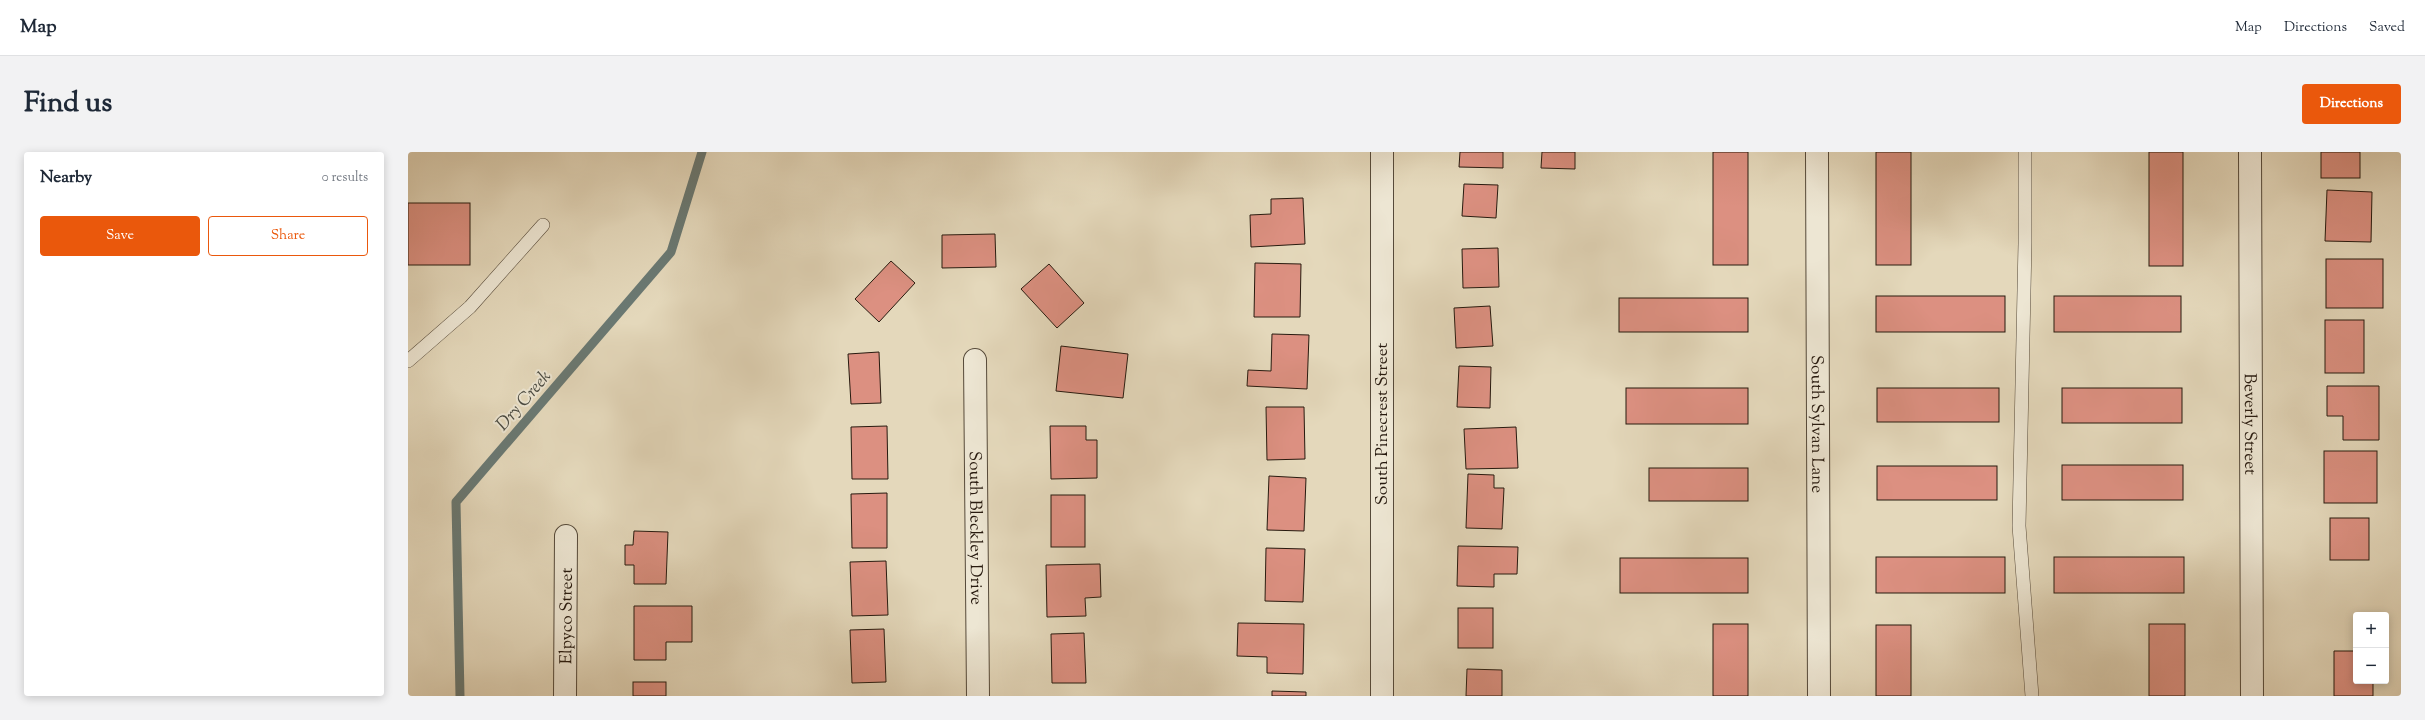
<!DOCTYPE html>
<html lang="en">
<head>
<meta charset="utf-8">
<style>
	:root { --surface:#fff; --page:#f2f2f3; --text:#1f2937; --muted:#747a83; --line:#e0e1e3; --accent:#ea580c }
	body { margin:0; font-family:"Sorts Mill Goudy",serif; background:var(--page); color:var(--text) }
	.controls { position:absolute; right:12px; bottom:12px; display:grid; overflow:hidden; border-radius:4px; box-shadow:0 2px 10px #0003 }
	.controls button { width:36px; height:36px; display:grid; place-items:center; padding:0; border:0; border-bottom:1px solid var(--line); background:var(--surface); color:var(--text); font:20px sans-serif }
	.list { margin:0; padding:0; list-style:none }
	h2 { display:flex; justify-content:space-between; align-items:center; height:52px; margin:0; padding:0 16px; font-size:17px }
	h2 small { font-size:13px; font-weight:400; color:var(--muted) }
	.actions { display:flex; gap:8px; padding:12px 16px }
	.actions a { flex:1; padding:9px 0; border:1px solid var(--accent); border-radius:4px; text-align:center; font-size:14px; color:var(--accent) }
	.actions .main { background:var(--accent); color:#fff }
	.map { position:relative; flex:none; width:1993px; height:544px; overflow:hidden; border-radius:4px }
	header { display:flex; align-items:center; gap:24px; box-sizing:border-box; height:56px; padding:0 20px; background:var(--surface); border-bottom:1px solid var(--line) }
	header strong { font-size:19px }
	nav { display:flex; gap:22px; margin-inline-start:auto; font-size:14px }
	.intro { display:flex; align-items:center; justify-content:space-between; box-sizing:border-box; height:96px; padding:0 24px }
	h1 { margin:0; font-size:28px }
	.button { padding:10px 18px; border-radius:4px; background:var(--accent); color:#fff; font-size:14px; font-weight:700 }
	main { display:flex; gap:24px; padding:0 24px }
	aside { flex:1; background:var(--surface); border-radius:4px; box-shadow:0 2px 10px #0003 }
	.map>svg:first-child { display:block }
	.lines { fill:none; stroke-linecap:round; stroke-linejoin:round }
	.stream { stroke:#6a7973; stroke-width:9 }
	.building { fill:#dc9081; stroke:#271a0f }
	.lane-casing { stroke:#564a3a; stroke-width:14 }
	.street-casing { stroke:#564a3a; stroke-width:24 }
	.lane { stroke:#ede6d3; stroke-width:13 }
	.street { stroke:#ede6d3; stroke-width:22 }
	.labels { text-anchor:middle; stroke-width:4; stroke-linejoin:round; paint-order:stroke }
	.street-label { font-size:17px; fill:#271a0f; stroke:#ede6d3 }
	.water-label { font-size:18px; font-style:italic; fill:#494a41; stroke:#ede6d3 }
</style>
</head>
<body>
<header>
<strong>Map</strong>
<nav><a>Map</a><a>Directions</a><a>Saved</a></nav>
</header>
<div class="intro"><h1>Find us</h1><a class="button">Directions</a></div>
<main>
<aside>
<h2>Nearby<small>0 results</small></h2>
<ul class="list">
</ul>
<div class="actions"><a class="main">Save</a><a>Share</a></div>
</aside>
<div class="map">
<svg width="1993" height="544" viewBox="0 0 1993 544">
	<rect width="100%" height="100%" fill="#e4d8bb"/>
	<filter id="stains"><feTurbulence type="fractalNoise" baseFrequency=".005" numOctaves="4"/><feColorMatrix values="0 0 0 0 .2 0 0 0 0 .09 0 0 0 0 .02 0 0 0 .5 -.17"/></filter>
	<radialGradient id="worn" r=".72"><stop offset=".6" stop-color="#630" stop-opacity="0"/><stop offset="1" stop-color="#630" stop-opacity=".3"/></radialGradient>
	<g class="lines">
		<!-- stream -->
		<polyline class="stream" points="52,544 48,350 263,100 294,0"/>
	</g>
	<!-- building -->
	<g class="building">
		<polygon points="1052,0 1095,0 1095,16 1051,15"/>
		<polygon points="1134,0 1167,0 1167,17 1133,16"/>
		<rect x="1305" y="0" width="35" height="113"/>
		<rect x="1468" y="0" width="35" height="113"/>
		<rect x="1741" y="0" width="34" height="114"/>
		<rect x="1913" y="0" width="39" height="26"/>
		<polygon points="1056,32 1090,33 1088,66 1054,64"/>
		<polygon points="1919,38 1964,40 1963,90 1917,89"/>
		<polygon points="895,46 897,92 843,95 842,63 863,62 863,47"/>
		<rect x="0" y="51" width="62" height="62"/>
		<polygon points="587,82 588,115 534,116 534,83"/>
		<polygon points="1090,96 1091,135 1055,136 1054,97"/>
		<rect x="1918" y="107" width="57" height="49"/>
		<polygon points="483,109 507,131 471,170 447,147"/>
		<polygon points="847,111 893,112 892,165 846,165"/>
		<polygon points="641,112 676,151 649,176 613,137"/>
		<rect x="1468" y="144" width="129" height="36"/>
		<rect x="1646" y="144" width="127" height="36"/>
		<rect x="1211" y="146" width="129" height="34"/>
		<polygon points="1082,154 1085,194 1048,196 1046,156"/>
		<rect x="1917" y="168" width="39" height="53"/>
		<polygon points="864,182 901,183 899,237 839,234 840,218 863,219"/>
		<polygon points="653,194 720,202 715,246 648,239"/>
		<polygon points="471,200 473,251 443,252 440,202"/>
		<polygon points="1051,214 1083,215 1082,256 1049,255"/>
		<polygon points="1919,234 1971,234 1971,288 1935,288 1935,264 1919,264"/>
		<rect x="1218" y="236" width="122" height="36"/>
		<rect x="1469" y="236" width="122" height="34"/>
		<rect x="1654" y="236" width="120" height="35"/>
		<polygon points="858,255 896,255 897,307 859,308"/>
		<polygon points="479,274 480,327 444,327 443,275"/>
		<polygon points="642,274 678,274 678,288 689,288 689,326 643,327"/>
		<polygon points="1108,275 1110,316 1058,317 1056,277"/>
		<rect x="1916" y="299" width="53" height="52"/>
		<rect x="1654" y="313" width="121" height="35"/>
		<rect x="1469" y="314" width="120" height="34"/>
		<rect x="1241" y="316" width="99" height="33"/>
		<polygon points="1060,322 1086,323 1086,336 1096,336 1094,377 1058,376"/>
		<polygon points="861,324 898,326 896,379 859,378"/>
		<polygon points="479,341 479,396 444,396 443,342"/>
		<rect x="643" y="343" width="34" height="52"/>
		<rect x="1922" y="366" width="39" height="42"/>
		<polygon points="226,379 260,380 258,432 226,432 226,413 217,413 217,393 225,393"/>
		<polygon points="1050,394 1110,395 1109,422 1086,422 1086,435 1049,434"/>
		<polygon points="858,396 897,397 895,450 857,449"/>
		<rect x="1468" y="405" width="129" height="36"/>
		<rect x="1646" y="405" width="130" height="36"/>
		<rect x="1212" y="406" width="128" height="35"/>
		<polygon points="478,409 480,463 444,464 442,410"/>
		<polygon points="692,412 693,445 677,446 678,464 639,465 638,413"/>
		<polygon points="226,454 284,454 284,490 258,490 258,508 226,508"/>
		<rect x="1050" y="456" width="35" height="40"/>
		<polygon points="830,471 896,472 895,522 859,521 859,505 829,504"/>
		<rect x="1305" y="472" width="35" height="72"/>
		<rect x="1741" y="472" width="36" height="72"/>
		<rect x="1468" y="473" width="35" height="71"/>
		<polygon points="476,477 478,530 444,531 442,478"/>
		<polygon points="676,481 678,531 644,531 643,482"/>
		<polygon points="1926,499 1948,499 1948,529 1965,529 1965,544 1926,544"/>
		<polygon points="1059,517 1094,518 1094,544 1058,544"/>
		<rect x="225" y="530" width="33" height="14"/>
		<polygon points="864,539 898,540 898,544 864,544"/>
	</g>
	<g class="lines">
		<!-- lane casing -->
		<g class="lane-casing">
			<g id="lane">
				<polyline points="1617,0 1617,91 1611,374 1624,544"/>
				<polyline points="0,209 62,155 135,73"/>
			</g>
		</g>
		<!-- street casing -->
		<g class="street-casing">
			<g id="street">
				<path id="s1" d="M 1409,0 L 1411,544"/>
				<path id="s2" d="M 1842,0 L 1844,544"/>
				<path id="s3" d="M 567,208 L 570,544"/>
				<path id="s4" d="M 157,544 L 158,384"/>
				<polyline points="974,544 974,0"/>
			</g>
		</g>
		<!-- lane -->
		<use href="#lane" class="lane"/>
		<!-- street -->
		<use href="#street" class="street"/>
	</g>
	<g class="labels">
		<!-- street labels -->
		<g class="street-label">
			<text transform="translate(973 272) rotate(-90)" y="6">South Pinecrest Street</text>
			<text dy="6" stroke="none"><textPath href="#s1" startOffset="272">South Sylvan Lane</textPath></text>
			<text dy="6" stroke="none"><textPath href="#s2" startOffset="272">Beverly Street</textPath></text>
			<text dy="6" stroke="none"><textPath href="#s3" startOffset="168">South Bleckley Drive</textPath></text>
			<text dy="6" stroke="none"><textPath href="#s4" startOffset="80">Elpyco Street</textPath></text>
		</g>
		<!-- water labels -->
		<g class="water-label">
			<text transform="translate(115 248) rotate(-49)" y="6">Dry Creek</text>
		</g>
	</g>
	<rect width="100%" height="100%" filter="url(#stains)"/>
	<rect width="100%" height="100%" fill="url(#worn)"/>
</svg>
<div class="controls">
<button>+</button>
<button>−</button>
</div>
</div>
</main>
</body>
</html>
